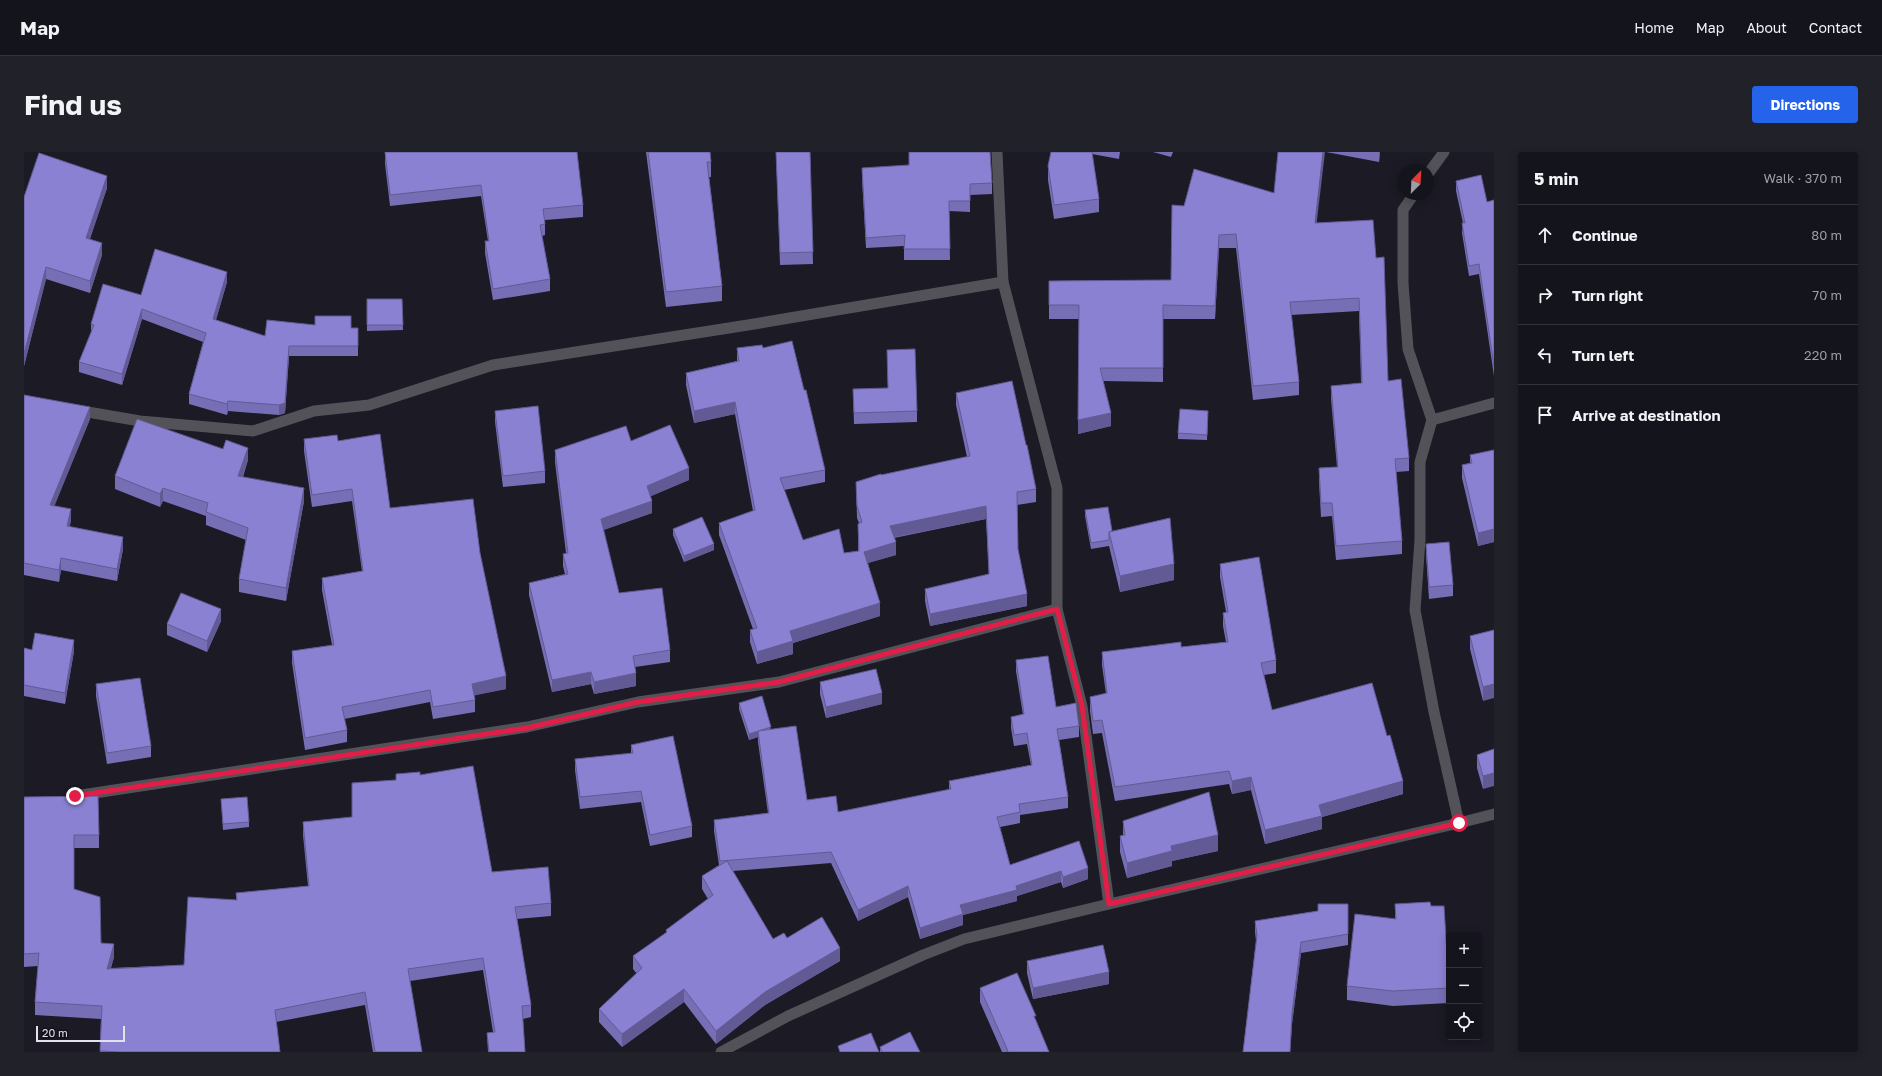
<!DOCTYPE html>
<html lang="en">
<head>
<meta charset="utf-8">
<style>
	:root { --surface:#14141c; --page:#212129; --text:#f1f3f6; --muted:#9d9ea3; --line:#33333b; --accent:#2563eb }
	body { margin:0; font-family:"Golos Text",sans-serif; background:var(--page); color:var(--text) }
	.controls { position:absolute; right:12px; bottom:12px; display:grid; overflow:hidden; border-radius:4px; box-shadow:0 2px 10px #0003 }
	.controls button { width:36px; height:36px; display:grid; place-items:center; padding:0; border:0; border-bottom:1px solid var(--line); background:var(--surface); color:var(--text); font:20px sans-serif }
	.compass { position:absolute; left:1374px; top:12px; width:36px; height:36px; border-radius:50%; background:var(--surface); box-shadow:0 2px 10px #0003; rotate:24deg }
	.scale { position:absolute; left:12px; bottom:10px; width:89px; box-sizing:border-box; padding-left:4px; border:2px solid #e2e2e9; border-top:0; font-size:11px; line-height:14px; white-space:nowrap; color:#e2e2e9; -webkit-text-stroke:3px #12111b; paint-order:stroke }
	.stop { position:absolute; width:12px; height:12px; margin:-9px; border:3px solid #e11d48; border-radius:50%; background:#fff }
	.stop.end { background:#e11d48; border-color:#fff; box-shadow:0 1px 4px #0008 }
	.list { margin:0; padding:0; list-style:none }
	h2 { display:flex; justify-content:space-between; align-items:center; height:52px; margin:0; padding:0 16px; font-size:17px }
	h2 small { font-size:13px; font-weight:400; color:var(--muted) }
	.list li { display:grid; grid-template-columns:26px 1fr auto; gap:12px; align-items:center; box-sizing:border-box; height:60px; padding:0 16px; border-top:1px solid var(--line) }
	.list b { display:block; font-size:15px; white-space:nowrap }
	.list em { font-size:13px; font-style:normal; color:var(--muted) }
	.icon { flex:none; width:22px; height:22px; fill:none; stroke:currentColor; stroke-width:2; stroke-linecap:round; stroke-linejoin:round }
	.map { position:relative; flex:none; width:1470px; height:900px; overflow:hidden; border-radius:4px }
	header { display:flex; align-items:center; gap:24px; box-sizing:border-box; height:56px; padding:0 20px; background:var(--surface); border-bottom:1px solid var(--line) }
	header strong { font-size:19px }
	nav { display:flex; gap:22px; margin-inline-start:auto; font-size:14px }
	.intro { display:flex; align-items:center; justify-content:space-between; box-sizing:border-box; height:96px; padding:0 24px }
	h1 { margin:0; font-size:28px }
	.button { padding:10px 18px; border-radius:4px; background:var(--accent); color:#fff; font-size:14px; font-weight:700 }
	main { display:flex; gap:24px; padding:0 24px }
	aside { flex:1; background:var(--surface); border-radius:4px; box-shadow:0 2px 10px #0003 }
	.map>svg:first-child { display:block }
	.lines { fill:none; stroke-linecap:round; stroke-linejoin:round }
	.minor { stroke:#525258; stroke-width:11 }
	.wall { fill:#776fb5 }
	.shaded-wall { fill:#615a94 }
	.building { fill:#8a81d3; stroke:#615a94 }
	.route { stroke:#e11d48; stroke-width:5 }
</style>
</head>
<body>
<header>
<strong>Map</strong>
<nav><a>Home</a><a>Map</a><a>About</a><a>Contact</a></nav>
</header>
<div class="intro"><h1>Find us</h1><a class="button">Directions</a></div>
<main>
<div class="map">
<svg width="1470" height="900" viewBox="0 0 1470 900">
	<rect width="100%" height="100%" fill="#1b1a25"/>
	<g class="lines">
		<!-- minor -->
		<g class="minor">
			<polyline points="973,0 979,130 1033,336 1033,457 1058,554 1085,752"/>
			<polyline points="1404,22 1420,0"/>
			<polyline points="1390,42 1379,58 1379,131 1384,197 1408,268 1396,310 1396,388 1391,458 1410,560 1435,671"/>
			<polyline points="52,258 116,269 229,279 290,259 345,253 469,213 724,173 979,130"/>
			<polyline points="1408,268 1470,251"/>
			<polyline points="51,644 503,575 614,550 755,530 1033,457"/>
			<polyline points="697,900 764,864 899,803 940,787 1085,752 1435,671 1470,662"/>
		</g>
	</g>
	<!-- wall -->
	<g class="wall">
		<polygon points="361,0 559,53 559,65 521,68 521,83 518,84 526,127 526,139 469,148 461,101 461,89 464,89 457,44 366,54 361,12"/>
		<polygon points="622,0 686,0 687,10 687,25 685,25 698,134 698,149 642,155"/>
		<polygon points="752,0 786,0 789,112 756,113"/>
		<polygon points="1027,0 1096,0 1095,7 1068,2 1075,47 1075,60 1030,67 1024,28 1024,14"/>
		<polygon points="1129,0 1149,0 1147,5"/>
		<polygon points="1302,0 1356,0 1355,10"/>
		<polygon points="838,16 968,31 968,42 946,43 946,60 925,59 926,108 880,108 880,94 842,96 838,27"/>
		<polygon points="1432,29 1463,50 1470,48 1470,224 1455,122 1445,124 1438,81 1439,71 1432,39"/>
		<polygon points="83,36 66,87 78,103 66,141 22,127 0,214 0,45"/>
		<polygon points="1250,41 1293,71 1352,106 1364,229 1385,306 1385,319 1372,320 1378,389 1378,402 1312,408 1308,364 1297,365 1295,330 1295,316 1313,315 1307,247 1307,234 1337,231 1335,159 1267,163 1275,230 1275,243 1229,248 1212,96 1195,96 1191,167 1139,167 1139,230 1079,229 1087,274 1054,282 1055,167 1025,167 1025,129 1147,128 1160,54"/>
		<polygon points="203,130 192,168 241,184 327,176 334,187 334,204 265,204 261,261 255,263 204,259 203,263 165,252 165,242 179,190 118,167 98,233 55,220 55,210 67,181 67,172 117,143"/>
		<polygon points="343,147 378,147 379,178 343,179"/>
		<polygon points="713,196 739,196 780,238 801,318 801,330 760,338 779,388 820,401 834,399 834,372 835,371 833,366 832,330 857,323 943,305 932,253 932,241 1012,337 1012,350 993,353 994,397 1003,454 906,474 901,449 901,437 965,422 962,367 870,386 872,403 844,411 856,464 769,491 769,502 733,512 726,490 726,478 729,477 695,383 695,371 729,359 711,262 670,271 662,233 662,221 713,209"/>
		<polygon points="829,237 893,259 893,270 830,272"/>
		<polygon points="0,243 66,267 30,354 47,369 45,375 99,397 93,429 37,418 35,430 0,423"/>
		<polygon points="471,259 521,319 521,331 479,335 471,270"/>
		<polygon points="1184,264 1183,288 1154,287 1154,281"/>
		<polygon points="280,287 314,289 366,356 456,401 482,537 450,543 451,548 451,560 409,567 406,550 320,567 323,578 323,590 281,598 268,511 268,499 308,493 298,438 298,426 338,419 328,349 288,355 280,299"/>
		<polygon points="607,289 665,328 626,344 628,361 579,378 595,441 646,498 646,510 611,515 612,534 570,542 567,532 528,540 505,443 505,431 541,422 539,414 539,402 542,401 531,310 531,298"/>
		<polygon points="1470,298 1470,390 1454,394 1438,326 1438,313 1446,311 1446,303"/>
		<polygon points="224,308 219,325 280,349 262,449 215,440 215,427 222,388 182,373 182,364 139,349 136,355 91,337 91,324"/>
		<polygon points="1061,358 1088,379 1150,428 1096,440 1085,394 1067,397 1061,364"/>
		<polygon points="649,377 690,398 660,410 649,383"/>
		<polygon points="1402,392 1429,433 1429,444 1405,447 1402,403"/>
		<polygon points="1196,412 1252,508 1252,521 1240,523 1248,558 1379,642 1298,665 1298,677 1241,692 1227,638 1208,642 1205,632 1091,649 1078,581 1069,582 1066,559 1066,545 1082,542 1078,513 1078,500 1157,495 1202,490 1199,474 1199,461 1202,460 1196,425"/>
		<polygon points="197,469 183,500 143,483 143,472"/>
		<polygon points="1470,478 1459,549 1446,497 1446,484"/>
		<polygon points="0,496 8,498 50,499 41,552 0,544"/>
		<polygon points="992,508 1032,555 1055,574 1055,585 1035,588 1044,645 1044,656 996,663 996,671 976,675 986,713 1055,689 1064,727 1039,736 1037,730 993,744 993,749 939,763 939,773 896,787 884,745 834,769 807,711 709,719 749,787 763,786 816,809 741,853 692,892 660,850 598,895 575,870 575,857 613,822 609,817 609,804 642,781 642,778 684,747 678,737 678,724 695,713 690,679 690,668 744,661 734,590 734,585 725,588 715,557 715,551 747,577 783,648 814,660 925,638 925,629 1007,613 1003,592 990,594 987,576 987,565 999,563 992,519"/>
		<polygon points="796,530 858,552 802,566 796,542"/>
		<polygon points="72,532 127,594 127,605 83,612 72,544"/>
		<polygon points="607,593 668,674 668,685 626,694 617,650 556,657 551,618 551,607 607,602"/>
		<polygon points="1470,597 1459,637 1453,616 1453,603"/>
		<polygon points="396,623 468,720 527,751 527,764 493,767 507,853 507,865 499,867 501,900 464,900 463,881 469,880 459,818 386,829 398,900 349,900 341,853 252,870 256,900 76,900 77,867 11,863 11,850 14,814 0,815 0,645 75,683 75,696 50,696 50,737 77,791 90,805 87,816 160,813 212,748 212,741 284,734 279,683 279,670 328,665 372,628"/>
		<polygon points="197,647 225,670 225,675 199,678"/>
		<polygon points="1099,669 1194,699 1148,709 1148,714 1103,726 1096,700 1096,684 1099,684"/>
		<polygon points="1324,752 1324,793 1277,801 1268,872 1266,900 1219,900 1232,789 1231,780 1231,769 1294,759"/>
		<polygon points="1371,752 1407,754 1425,836 1425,851 1369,854 1323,848 1323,834 1371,767"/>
		<polygon points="1003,809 1085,832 1009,847 1003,821"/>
		<polygon points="956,836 1012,868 1025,900 978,900 956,850"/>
		<polygon points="856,895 896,900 856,900"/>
	</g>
	<!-- shaded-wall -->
	<g class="shaded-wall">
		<polygon points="1299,0 1301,0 1291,85 1291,71"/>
		<polygon points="1355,0 1356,0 1355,10"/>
		<polygon points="83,24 83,36 62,98 62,86"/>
		<polygon points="1195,83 1195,96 1191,167 1191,154"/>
		<polygon points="78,91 78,103 66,141 66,129"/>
		<polygon points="22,115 22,127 0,214 0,202"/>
		<polygon points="203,120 203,130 189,177 189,167"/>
		<polygon points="118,157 118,167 98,233 98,222"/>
		<polygon points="265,194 265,204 261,261 255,263 255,253"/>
		<polygon points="204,249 204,259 203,263 203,252"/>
		<polygon points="711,250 711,262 670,271 670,259"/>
		<polygon points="66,255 66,267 26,365 26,353"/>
		<polygon points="1087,261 1087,274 1054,282 1054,268"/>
		<polygon points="224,296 224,308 214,337 214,324"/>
		<polygon points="665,316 665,328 623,346 623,334"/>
		<polygon points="139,336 139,349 136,355 136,342"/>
		<polygon points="280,336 280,349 262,449 262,436"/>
		<polygon points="628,349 628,361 577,379 577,367"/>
		<polygon points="962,354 962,367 866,386 866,374"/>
		<polygon points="47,357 47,369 43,386 43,374"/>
		<polygon points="1470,377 1470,390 1454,394 1454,381"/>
		<polygon points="99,385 99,397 93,429 93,417"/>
		<polygon points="872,390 872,403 840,412 840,400"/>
		<polygon points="690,392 690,398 660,410 660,404"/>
		<polygon points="37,406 37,418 35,430 35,418"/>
		<polygon points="1150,412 1150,428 1096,440 1096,424"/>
		<polygon points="1003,442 1003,454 906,474 906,462"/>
		<polygon points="856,451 856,464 769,491 769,502 733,512 733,500 766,479"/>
		<polygon points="197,457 197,469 183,500 183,489"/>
		<polygon points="50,488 50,499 41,552 41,541"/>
		<polygon points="567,520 567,532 528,540 528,528"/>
		<polygon points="612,521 612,534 570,542 570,530"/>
		<polygon points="482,524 482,537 448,544 448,532"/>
		<polygon points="1470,532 1470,546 1459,549 1459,535"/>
		<polygon points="858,541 858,552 802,566 802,555"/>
		<polygon points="734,579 734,585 725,588 725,582"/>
		<polygon points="1470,621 1470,634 1459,637 1459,624"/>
		<polygon points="1227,625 1227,638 1208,642 1208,629"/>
		<polygon points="1379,629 1379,642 1298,665 1298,677 1241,692 1241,678 1295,653"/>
		<polygon points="1194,683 1194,699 1148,709 1148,714 1103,726 1103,711 1147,694"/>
		<polygon points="1064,716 1064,727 1039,736 1039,725"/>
		<polygon points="1037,719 1037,730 993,744 993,749 939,763 939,773 896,787 896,776 936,753 992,734"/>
		<polygon points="884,734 884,745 834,769 834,758"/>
		<polygon points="1277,790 1277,801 1268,872 1266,900 1268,861"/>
		<polygon points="90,792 90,805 83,829 83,817"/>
		<polygon points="816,796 816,809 741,853 692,892 692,879 741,840"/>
		<polygon points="1085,820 1085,832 1009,847 1009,836"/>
		<polygon points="660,837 660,850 598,895 598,882"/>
	</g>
	<!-- building -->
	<g class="building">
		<polygon points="361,0 553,0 559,53 519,57 521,72 516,73 526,127 469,137 461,89 465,89 457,33 366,43"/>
		<polygon points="624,0 686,0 687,10 683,10 698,134 642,140"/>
		<polygon points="752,0 786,0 789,100 756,101"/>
		<polygon points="885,0 966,0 968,31 946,32 946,49 925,49 926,97 880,97 881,83 842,86 838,16 885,13"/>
		<polygon points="1027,0 1068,0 1075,47 1030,53 1024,14"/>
		<polygon points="1254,0 1299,0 1291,71 1349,68 1352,106 1360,105 1364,229 1377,227 1385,306 1371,307 1378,389 1312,394 1308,351 1297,351 1295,316 1314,315 1307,234 1338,231 1335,146 1266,150 1275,230 1229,234 1212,82 1195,83 1191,154 1139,153 1139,216 1076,216 1087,261 1054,268 1055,153 1025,153 1025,129 1147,128 1148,53 1160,54 1170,17 1250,41"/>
		<polygon points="15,1 83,24 62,86 78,91 66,129 22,115 0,202 0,45"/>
		<polygon points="1457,23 1463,50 1470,48 1470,214 1455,112 1445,114 1438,71 1441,71 1432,29"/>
		<polygon points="131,97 203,120 189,167 241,184 243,168 291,173 291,164 327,164 327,176 334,176 334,194 265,194 261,251 255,253 204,249 203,252 165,242 182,181 118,157 98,222 55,210 70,173 67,172 79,132 117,143"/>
		<polygon points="343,147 378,147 379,173 343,173"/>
		<polygon points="768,189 780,238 782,238 801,318 756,326 779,388 815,377 820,401 835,399 834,372 838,370 833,354 832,330 857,322 857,323 946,304 932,241 988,229 1002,293 1003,293 1012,337 993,340 994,397 1003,442 906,462 901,437 965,422 962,354 866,374 872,390 840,400 856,451 766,479 769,489 733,500 726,478 733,476 695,371 731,358 711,250 670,259 662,221 715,209 713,196 738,193 739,196"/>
		<polygon points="891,197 893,259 830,261 829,237 864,236 863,198"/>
		<polygon points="0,243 66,255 26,353 47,357 43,374 99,385 93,417 37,406 35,418 0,411"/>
		<polygon points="514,254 521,319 479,324 471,259"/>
		<polygon points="1156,257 1184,259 1183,283 1154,281"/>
		<polygon points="113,267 199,297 202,288 224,296 214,324 280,336 262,436 215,427 224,376 182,360 184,351 139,336 136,342 91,324"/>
		<polygon points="646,273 665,316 623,334 628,349 577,367 595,441 638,436 646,498 609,504 612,521 570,530 567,520 528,528 505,431 544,422 539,402 544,401 531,298 602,274 607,289"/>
		<polygon points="356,282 366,356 449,347 456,401 482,524 448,532 451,548 409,555 406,538 318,555 323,578 281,586 268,499 310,493 298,426 339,419 328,337 288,343 280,287 313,283 314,289"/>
		<polygon points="1470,298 1470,377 1454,381 1438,313 1448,311 1446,303"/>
		<polygon points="1084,355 1088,379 1085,380 1085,388 1067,391 1061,358"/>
		<polygon points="678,365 690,392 660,404 649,377"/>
		<polygon points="1146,366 1150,412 1096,424 1085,380"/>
		<polygon points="1425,390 1429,433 1405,435 1402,392"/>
		<polygon points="1235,405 1252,508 1237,511 1248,558 1348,531 1363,584 1366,583 1379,629 1295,653 1298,664 1241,678 1227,625 1208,629 1205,619 1091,635 1078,568 1069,569 1066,545 1083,541 1078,500 1157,490 1157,495 1204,490 1199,461 1204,460 1196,412"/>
		<polygon points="157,441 197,457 183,489 143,472"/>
		<polygon points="1470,478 1470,532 1459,535 1446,484"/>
		<polygon points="11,481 50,488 41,541 0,533 0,496 8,498"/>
		<polygon points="1024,504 1032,555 1052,551 1055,574 1033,577 1044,645 995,652 996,660 973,665 986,713 1055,689 1064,716 1039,725 1037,719 992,734 993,738 936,753 939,762 896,776 884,734 834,758 807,700 696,709 690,668 745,661 734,579 772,574 783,648 812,644 814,660 927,637 925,629 1008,613 1003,581 990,583 987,565 1000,562 992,508"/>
		<polygon points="852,517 858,541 802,555 796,530"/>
		<polygon points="116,526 127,594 83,601 72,532"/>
		<polygon points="738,544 747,575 725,582 715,551"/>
		<polygon points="649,584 668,674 626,683 617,639 556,645 551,607 609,601 607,593"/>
		<polygon points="1470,597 1470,621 1459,624 1453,603"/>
		<polygon points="449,614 468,720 524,715 527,751 491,755 507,853 498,854 501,900 465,900 463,881 471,880 459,806 384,817 398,900 351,900 341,840 251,858 256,900 96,900 76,899 78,854 11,850 15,801 0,802 0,645 74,644 75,683 50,683 50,737 76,745 77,791 90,792 83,817 160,813 164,745 213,748 212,741 285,734 279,670 328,665 328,631 372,628 372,622 396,620 396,623"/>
		<polygon points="1185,640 1194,683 1147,694 1148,699 1103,711 1096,684 1101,683 1099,669"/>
		<polygon points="223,645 225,670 199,672 197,647"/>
		<polygon points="703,709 749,787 760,781 763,786 798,765 816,796 741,840 692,879 660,837 598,882 575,857 618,816 609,804 643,780 642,778 689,743 678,724"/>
		<polygon points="1406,750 1407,754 1420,754 1425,836 1369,839 1323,834 1331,762 1372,767 1371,752"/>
		<polygon points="1294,752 1324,752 1324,782 1277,790 1268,861 1266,900 1219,900 1233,783 1231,769 1294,759"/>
		<polygon points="1079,793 1085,820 1009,836 1003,809"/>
		<polygon points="993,821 1012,864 1010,864 1025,900 982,900 984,899 956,836"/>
		<polygon points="886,880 896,900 858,900 856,895"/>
		<polygon points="847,881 855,900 816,900 814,894"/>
	</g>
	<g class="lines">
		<!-- route -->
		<polyline class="route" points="51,644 503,576 614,550 755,530 1033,457 1058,554 1085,752 1435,671"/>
	</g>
</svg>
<div class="controls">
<button>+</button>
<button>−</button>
<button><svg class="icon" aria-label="locate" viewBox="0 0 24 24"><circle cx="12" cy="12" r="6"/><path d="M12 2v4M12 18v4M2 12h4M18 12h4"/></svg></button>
</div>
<svg class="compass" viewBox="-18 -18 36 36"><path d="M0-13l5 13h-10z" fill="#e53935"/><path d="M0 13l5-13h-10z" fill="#9d9ea3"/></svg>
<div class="scale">20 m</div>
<div class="stop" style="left:1435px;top:671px"></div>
<div class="stop end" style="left:51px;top:644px"></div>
</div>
<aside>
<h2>5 min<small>Walk · 370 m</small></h2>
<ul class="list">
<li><svg class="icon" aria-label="ahead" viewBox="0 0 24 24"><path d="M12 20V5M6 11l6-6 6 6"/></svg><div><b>Continue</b></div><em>80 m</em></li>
<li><svg class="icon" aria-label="right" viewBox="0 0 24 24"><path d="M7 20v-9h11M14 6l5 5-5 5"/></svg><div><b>Turn right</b></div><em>70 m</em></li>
<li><svg class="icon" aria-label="left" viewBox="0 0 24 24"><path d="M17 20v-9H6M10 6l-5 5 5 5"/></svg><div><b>Turn left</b></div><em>220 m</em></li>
<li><svg class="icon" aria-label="arrive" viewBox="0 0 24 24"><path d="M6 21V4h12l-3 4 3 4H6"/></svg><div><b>Arrive at destination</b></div></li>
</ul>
</aside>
</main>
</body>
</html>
